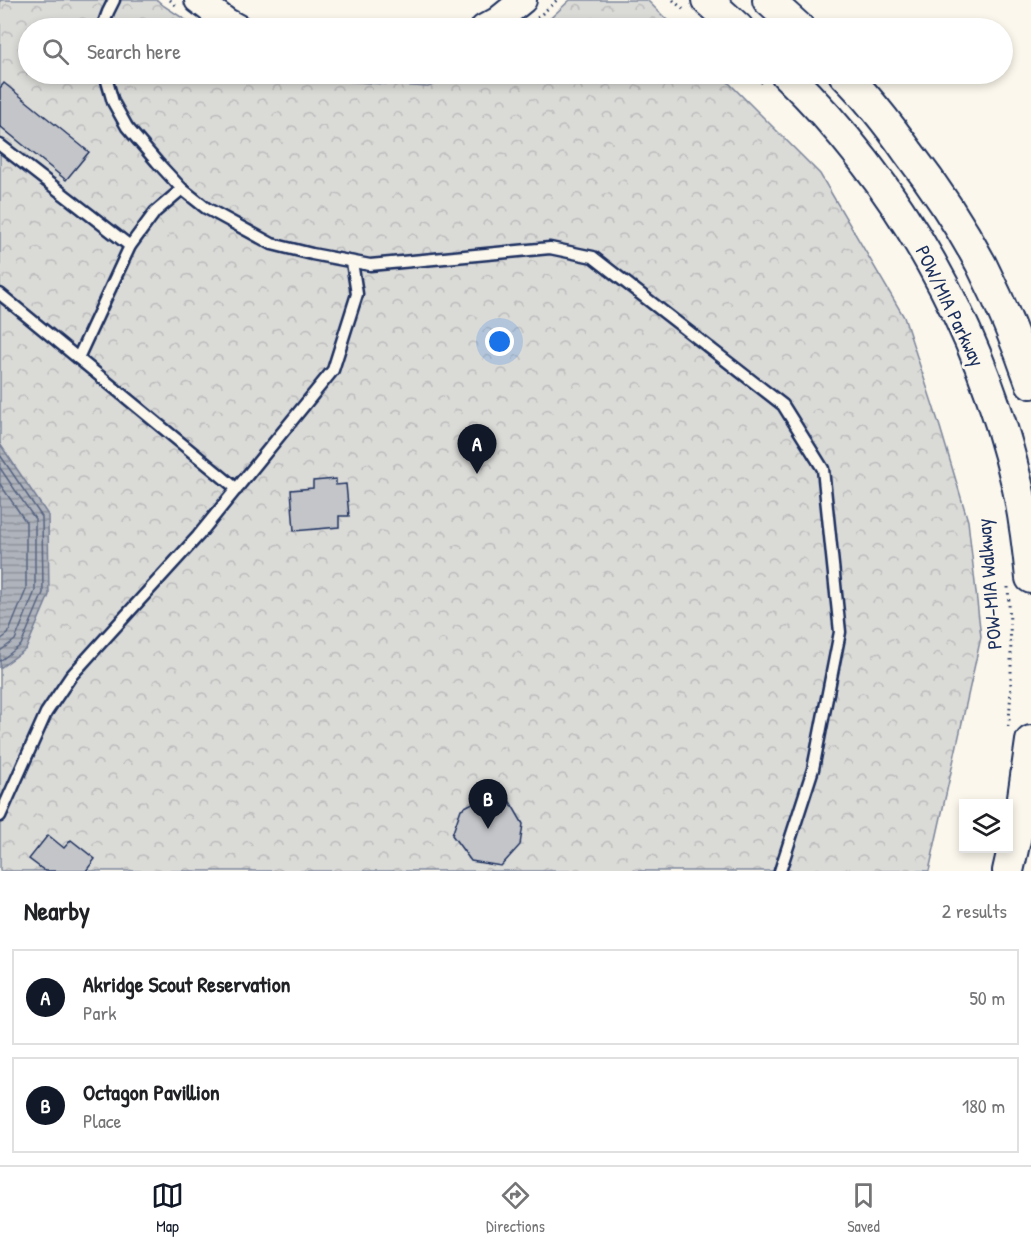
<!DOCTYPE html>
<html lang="en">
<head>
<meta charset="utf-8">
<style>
	:root { --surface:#fff; --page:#f2f2f2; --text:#202124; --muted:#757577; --line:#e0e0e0; --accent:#111827 }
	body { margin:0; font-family:"Patrick Hand",sans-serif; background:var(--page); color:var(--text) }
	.controls { position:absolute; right:18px; bottom:18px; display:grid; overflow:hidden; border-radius:0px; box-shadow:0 3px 9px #0003 }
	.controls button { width:54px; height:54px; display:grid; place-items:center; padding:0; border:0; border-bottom:2px solid var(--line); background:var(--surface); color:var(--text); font:30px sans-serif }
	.you { position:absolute; left:500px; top:342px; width:21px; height:21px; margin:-15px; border:4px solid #fff; border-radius:50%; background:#1a73e8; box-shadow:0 0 0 9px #1a73e833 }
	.badge { display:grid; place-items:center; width:39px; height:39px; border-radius:50%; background:var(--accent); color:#fff; font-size:20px; font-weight:700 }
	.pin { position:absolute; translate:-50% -50px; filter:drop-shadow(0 2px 3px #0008) }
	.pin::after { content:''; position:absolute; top:32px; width:21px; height:18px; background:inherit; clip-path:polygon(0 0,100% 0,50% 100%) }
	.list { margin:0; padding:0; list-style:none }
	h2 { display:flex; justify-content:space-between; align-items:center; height:78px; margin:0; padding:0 24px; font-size:26px }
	h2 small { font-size:20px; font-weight:400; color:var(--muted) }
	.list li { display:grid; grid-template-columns:39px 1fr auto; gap:18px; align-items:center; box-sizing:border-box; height:96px; margin:0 12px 12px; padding:0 12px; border:2px solid var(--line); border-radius:0px }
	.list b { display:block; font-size:22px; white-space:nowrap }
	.list p { margin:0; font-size:20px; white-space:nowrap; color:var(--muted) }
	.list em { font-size:20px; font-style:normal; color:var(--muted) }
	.icon { flex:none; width:33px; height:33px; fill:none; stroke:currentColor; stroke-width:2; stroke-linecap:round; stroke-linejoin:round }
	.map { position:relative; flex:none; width:1031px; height:871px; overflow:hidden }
	.search { position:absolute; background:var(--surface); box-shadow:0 3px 9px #0003; left:18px; right:18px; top:18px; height:66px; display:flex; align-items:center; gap:15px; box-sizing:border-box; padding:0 21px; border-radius:33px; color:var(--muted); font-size:22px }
	.sheet { height:294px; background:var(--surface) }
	nav { display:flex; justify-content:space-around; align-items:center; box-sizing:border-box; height:84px; border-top:2px solid var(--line); background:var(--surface); font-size:16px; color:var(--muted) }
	nav a { display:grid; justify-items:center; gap:3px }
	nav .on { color:var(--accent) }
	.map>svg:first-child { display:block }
	.park { fill:url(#park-crowns); stroke:#7a849a; stroke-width:1.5 }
	.water { fill:url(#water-rules); stroke:#747e96; stroke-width:1.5 }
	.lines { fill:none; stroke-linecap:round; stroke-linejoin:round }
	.shore { stroke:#566483; stroke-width:1.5 }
	.building { fill:#c3c5c9; stroke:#1b2f5e; stroke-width:1.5 }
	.service-casing { stroke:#1b2f5e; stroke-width:15 }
	.tertiary-casing { stroke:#1b2f5e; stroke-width:30 }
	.secondary-casing { stroke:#1b2f5e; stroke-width:34 }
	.path { stroke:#1b2f5e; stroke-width:3; stroke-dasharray:1.5 4.5; stroke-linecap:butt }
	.service { stroke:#fbf7ec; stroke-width:10 }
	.tertiary { stroke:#fbf7ec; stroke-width:26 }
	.secondary { stroke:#fbf7ec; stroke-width:30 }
	.labels { text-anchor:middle; stroke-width:6; stroke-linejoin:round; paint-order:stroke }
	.street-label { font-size:20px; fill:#1b2f5e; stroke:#fbf7ec }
</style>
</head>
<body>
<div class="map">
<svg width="1031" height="871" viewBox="0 0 1031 871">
	<defs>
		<pattern id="park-crowns" width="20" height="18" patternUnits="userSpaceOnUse" patternTransform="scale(1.5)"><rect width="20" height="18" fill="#dadad7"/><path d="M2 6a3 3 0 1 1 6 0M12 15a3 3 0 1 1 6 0" fill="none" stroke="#babbbb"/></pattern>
		<pattern id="water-rules" width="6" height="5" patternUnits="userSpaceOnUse" patternTransform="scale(1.5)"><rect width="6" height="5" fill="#afb3bb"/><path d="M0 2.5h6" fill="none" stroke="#8e929b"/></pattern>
	</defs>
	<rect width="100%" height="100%" fill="#fbf7ec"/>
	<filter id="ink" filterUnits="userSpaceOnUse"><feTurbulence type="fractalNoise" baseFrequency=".0167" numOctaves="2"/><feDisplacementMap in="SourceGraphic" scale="12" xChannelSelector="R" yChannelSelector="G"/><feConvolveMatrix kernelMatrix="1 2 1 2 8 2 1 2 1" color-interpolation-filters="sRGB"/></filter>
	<g filter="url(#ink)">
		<!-- park -->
		<g class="park">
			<polygon points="0,0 157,0 164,6 198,28 28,28 28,74 297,74 315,79 428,87 458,74 720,74 820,174 904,317 940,427 968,521 981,637 929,871 0,871"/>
			<polygon points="570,0 647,0 675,28 540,28"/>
		</g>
		<!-- water -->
		<polygon class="water" points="0,444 48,515 49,595 26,649 0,668"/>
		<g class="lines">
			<!-- shore -->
			<g class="shore">
				<polyline points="0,455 42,517 43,593 21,645 0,661"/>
				<polyline points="0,468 35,519 35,591 15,640 0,651"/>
				<polyline points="0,484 26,522 26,590 8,634 0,640"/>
			</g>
		</g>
		<!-- building -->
		<g class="building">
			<polygon points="4,83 89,152 66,180 1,127 0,128 0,88"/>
			<polygon points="336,479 336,485 346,484 349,516 339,516 339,527 294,531 291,490 313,488 313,481"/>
			<polygon points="482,798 509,800 523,824 520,845 501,866 471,861 452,835 461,809"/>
			<polygon points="48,835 64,848 71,840 95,859 86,871 45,871 29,859"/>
		</g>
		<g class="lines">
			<!-- service casing -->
			<g class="service-casing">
				<g id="service">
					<polyline points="102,28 108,12 114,0"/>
					<polyline points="105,74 113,102 127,127 157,162 182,189 206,208 272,244 312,254 370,265 550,248 593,257 783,405 823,469 840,632 813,769 780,871"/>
					<polyline points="0,145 130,246"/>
					<polyline points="0,294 237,489"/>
					<polyline points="78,358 130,246 155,212 182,189"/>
					<polyline points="0,816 46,713 71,676 198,536 333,370 357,294 352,262"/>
				</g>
			</g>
			<!-- tertiary casing -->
			<g class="tertiary-casing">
				<g id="tertiary">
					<polyline points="198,0 227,22 238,28"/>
					<polyline points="484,28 497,21 523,0"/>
				</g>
			</g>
			<!-- secondary casing -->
			<g class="secondary-casing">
				<g id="secondary">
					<polyline points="707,0 738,28"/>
					<polyline points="768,0 799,28"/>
					<path d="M 786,74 C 900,184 981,329 1017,484 C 1024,515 1028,547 1031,578"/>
					<path d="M 844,74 C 868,98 889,125 908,152 C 935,187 960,225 981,264 C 1000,302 1017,342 1031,383"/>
					<polyline points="1008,871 1020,818 1031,741"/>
				</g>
			</g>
			<!-- path -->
			<g class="path">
				<polyline points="170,0 178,7"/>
				<polyline points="673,0 685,11"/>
				<polyline points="533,22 557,0"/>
				<path d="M 324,74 C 356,81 401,83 434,74"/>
				<polyline points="752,74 765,85"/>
				<path d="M 1008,587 C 1011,635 1013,683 1008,730"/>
			</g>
			<!-- service -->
			<use href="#service" class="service"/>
			<!-- tertiary -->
			<use href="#tertiary" class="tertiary"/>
			<!-- secondary -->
			<use href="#secondary" class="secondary"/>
		</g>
	</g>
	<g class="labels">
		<!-- street labels -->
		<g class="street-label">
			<text transform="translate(950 306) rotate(64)" y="7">POW/MIA Parkway</text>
			<text transform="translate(989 584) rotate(-95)" y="7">POW-MIA Walkway</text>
		</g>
	</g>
</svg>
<div class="controls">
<button><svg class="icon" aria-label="layers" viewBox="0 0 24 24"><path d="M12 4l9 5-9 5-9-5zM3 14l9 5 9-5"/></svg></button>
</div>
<div class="you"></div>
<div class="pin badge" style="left:477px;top:474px">A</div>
<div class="pin badge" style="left:488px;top:829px">B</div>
<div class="search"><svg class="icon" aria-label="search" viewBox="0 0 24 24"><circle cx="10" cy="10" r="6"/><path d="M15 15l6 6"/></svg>Search here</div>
</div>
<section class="sheet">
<h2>Nearby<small>2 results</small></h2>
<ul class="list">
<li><span class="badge">A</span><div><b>Akridge Scout Reservation</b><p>Park</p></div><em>50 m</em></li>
<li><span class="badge">B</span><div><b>Octagon Pavillion</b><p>Place</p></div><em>180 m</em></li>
</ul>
</section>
<nav>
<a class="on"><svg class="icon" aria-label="map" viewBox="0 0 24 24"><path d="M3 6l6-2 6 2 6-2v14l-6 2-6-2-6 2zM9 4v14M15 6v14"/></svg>Map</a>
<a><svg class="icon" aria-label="directions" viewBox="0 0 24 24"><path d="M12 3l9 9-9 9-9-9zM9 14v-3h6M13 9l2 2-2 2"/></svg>Directions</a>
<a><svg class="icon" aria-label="saved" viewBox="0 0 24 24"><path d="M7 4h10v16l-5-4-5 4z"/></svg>Saved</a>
</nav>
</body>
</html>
